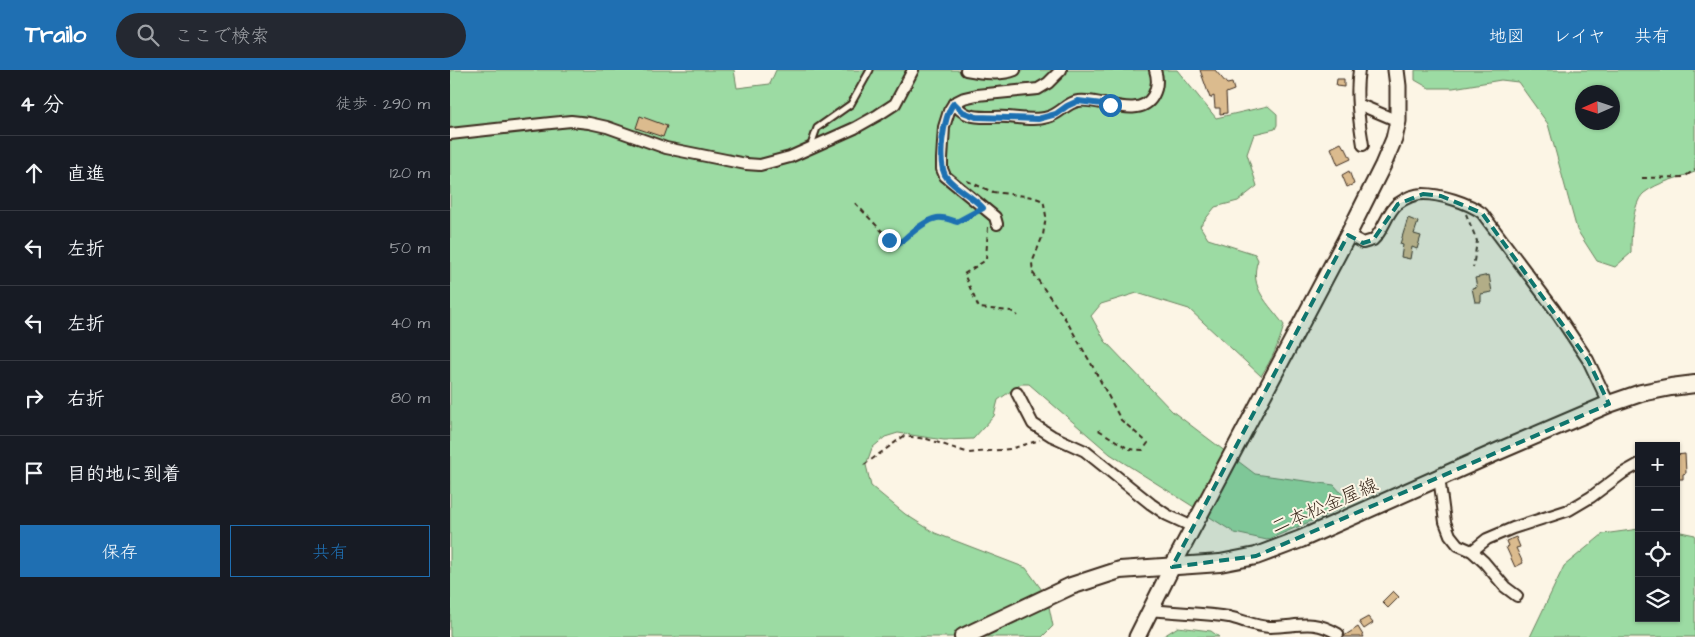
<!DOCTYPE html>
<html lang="ja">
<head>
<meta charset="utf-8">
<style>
	:root { --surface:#171b24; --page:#242831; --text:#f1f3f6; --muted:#9ea1a6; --line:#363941; --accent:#1f6fb2 }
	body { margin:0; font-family:"Architects Daughter","Klee One",sans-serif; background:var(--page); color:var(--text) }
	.controls { position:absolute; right:15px; bottom:15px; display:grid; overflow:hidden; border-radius:0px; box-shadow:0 1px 4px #0004 }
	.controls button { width:45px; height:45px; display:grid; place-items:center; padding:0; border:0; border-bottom:1px solid var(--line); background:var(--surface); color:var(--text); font:25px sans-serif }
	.compass { position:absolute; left:1125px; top:15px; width:45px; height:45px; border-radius:50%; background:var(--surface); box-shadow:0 1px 4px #0004; rotate:267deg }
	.stop { position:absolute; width:15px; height:15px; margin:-11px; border:4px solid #1f6fb2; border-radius:50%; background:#fff }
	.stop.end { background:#1f6fb2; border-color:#fff; box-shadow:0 1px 5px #0008 }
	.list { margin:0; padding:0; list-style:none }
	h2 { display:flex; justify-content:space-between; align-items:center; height:65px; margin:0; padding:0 20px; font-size:21px }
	h2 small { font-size:16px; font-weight:400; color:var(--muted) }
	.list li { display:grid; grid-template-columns:32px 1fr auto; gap:15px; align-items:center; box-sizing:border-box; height:75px; padding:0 20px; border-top:1px solid var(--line) }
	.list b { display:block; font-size:19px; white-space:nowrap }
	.list em { font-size:16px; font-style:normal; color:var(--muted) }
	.actions { display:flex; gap:10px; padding:15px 20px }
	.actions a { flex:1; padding:11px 0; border:1px solid var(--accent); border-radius:0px; text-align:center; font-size:18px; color:var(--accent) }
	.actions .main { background:var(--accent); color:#fff }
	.icon { flex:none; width:28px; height:28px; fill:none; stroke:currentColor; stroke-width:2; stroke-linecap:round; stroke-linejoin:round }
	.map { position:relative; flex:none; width:1245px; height:567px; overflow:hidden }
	header { display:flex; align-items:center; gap:30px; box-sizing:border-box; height:70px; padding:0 25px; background:var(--accent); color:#fff }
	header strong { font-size:24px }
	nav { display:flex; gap:28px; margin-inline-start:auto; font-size:18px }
	.search { width:350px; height:45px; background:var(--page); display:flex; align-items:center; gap:12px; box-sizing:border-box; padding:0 18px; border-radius:28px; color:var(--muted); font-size:19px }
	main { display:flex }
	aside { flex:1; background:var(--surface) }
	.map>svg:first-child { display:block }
	.green { fill:#9cdba3; stroke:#6c8260; fill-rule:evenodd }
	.building { fill:#dbbb8e; stroke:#3b2a1e }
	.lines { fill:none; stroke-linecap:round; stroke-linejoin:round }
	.lane-casing { stroke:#3b2a1e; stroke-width:9 }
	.street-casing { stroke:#3b2a1e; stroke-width:14 }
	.secondary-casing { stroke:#3b2a1e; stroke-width:19 }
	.primary-casing { stroke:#3b2a1e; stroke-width:20 }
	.path { stroke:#3b2a1e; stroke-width:2; stroke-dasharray:5 4; stroke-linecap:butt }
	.lane { stroke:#fcf5e5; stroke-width:5 }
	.street { stroke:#fcf5e5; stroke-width:10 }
	.secondary { stroke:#fcf5e5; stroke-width:15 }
	.primary { stroke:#fcf5e5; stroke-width:16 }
	.route { stroke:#1f6fb2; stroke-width:6 }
	.marked { fill:#0f766e; fill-opacity:0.2; stroke:#0f766e; stroke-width:4; stroke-dasharray:10 6; stroke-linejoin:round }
	.labels { text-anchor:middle; stroke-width:4; stroke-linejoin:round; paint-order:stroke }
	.street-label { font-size:19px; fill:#3b2a1e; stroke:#fcf5e5 }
</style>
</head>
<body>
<header>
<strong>Trailo</strong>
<div class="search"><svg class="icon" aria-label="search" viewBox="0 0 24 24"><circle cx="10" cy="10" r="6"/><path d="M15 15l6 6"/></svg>ここで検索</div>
<nav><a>地図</a><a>レイヤ</a><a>共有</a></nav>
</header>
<main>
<aside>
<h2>4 分<small>徒歩 · 290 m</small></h2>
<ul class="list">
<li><svg class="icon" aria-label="ahead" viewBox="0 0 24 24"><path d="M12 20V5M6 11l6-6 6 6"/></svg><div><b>直進</b></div><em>120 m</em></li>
<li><svg class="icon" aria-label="left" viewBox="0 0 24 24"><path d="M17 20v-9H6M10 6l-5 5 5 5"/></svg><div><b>左折</b></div><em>50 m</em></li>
<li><svg class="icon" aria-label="left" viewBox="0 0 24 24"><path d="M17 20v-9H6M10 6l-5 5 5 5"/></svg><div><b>左折</b></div><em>40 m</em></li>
<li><svg class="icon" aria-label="right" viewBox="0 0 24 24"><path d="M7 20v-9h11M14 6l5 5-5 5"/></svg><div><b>右折</b></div><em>80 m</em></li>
<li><svg class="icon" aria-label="arrive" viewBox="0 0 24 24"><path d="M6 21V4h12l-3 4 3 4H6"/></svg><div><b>目的地に到着</b></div></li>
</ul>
<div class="actions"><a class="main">保存</a><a>共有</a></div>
</aside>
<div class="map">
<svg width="1245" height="567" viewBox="0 0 1245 567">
	<rect width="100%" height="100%" fill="#fcf5e5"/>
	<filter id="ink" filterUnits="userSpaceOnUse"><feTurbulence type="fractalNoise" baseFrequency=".02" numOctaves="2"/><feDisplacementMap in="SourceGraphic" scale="10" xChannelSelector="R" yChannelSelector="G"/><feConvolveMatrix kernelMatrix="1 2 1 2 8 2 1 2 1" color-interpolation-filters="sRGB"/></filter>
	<g filter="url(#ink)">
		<!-- green -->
		<g class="green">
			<path d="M 0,0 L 284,0 L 287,18 L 320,14 L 326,0 L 727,0 L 766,48 L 818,36 L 827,44 L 827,55 L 825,59 L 804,64 L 797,84 L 807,116 L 788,131 L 765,137 L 750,156 L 758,169 L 805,184 L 808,190 C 798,218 819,234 834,255 C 829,274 822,289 811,306 L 739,239 L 687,223 L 651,234 L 641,246 L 655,271 L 722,341 L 805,404 L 884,415 L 901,434 L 817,470 L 785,463 L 660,384 L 579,314 L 571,314 L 548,330 L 544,346 L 523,369 L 494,370 L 448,363 L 435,367 L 422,378 L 416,395 L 421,416 L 455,444 L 485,463 L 576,498 L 597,527 L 603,556 L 592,567 L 0,567 Z"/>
			<path d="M 965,0 L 1245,0 L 1245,102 C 1228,108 1208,112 1194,123 C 1182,133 1181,168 1181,183 L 1165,197 L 1147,191 L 1127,160 L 1098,54 L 1068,12 L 1051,10 L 1003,18 L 979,18 L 965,10 ZM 1162,22 L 1162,52 L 1132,52 L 1132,22 Z"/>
			<polygon points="1189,459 1189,548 1226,548 1226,461 1245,465 1245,567 1080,567 1114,496 1153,464"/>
			<polygon points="728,557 761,561 769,567 712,567"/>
		</g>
		<!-- building -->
		<g class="building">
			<polygon points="750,0 765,0 777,14 782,13 784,20 776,23 777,43 770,44 770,38 765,38 764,26 760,28"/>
			<polygon points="887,9 894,9 894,17 886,16"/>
			<polygon points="190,46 217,56 213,67 186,58"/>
			<polygon points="891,73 894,78 895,77 901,89 888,95 881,78"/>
			<polygon points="899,101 904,114 897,117 892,105"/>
			<polygon points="958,148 968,152 964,164 971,166 967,179 962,177 960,189 951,187 953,175 950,174"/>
			<polygon points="1039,205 1042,222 1031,224 1031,232 1025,232 1022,218 1027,217 1025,208"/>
			<polygon points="1235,384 1236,403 1233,404 1233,409 1226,409 1226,385"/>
			<polygon points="1066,467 1070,477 1066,478 1073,493 1065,497 1056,477 1058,476 1056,471"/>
			<polygon points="943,521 949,527 938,538 932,532"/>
			<polygon points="918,547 923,553 914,559 909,552"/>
			<polygon points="908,557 914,567 894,567 894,566"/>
		</g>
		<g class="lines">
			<!-- lane casing -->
			<g class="lane-casing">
				<polyline id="lane" points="360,78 367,58 401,34 420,0"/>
			</g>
			<!-- street casing -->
			<g class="street-casing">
				<g id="street">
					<path d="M 516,0 C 532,3 550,6 565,0"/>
					<path d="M 909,0 C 905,25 909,50 913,75"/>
					<path d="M 504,33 C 508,38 512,43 519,45 C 531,49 544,46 557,47 C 570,48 585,51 598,47 C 610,44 616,33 628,31 C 649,27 689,51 703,26 C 708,17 708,9 705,0"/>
					<polyline points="908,34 948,51"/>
					<polyline points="0,64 101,53 121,51 139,53 157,57 216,78 296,94 310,95 340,87 405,58 428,45 445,34 463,0"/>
					<polyline points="547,154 545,147 495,106 492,99 492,89 494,57 499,41 504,33 514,28 527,25 588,19 598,13 611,0"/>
					<path d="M 898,165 L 913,173 L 923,170 C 934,160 936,144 947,134 C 954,129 964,124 973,124 C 990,124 1019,133 1032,143 L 1104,239 L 1138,290 L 1159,334"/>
					<polyline points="567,323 583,354 602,366 635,381 701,434 717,445 743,457"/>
					<polyline points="989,407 995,452 1000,465 1008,475 1022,481 1034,492 1055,517 1067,526"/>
					<polyline points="1022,481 1037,469 1063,458 1119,440 1141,427 1173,403 1189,394"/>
					<path d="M 701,540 C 727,543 753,543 779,547 C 792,550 807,557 820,557 C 847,557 863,548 888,564"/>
				</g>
			</g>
			<!-- secondary casing -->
			<g class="secondary-casing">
				<polyline id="secondary" points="687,567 722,497 898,165 933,95 944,69 948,51 948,16 946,0"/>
			</g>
			<!-- primary casing -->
			<g class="primary-casing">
				<polyline id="primary" points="513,567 621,516 670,500 770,493 806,486 851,469 1049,381 1159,334 1191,323 1221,317 1245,314"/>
			</g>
			<!-- path -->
			<g class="path">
				<polyline points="1192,108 1234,107 1245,100"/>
				<polyline points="517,111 543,122 583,127 591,130 594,134 596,146 593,165 582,193 583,203 616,250 643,297 671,350 698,373 693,380 679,379 647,359"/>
				<path d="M 405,133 L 446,176 C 456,168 474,150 487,148 C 494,147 501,150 507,152 L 525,143"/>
				<polyline points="1016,144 1027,171 1023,198"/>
				<polyline points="538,157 536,190 514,204 529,238 561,241 568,246"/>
				<polyline points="414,395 454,366 477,369 519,383 560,379 590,370"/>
			</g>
			<!-- lane -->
			<use href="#lane" class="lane"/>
			<!-- street -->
			<use href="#street" class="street"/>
			<!-- secondary -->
			<use href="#secondary" class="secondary"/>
			<!-- primary -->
			<use href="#primary" class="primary"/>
		</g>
	</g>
	<g class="lines" filter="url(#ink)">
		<!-- route -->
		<path class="route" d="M 439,170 L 446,176 C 456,168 474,150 487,148 C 494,147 501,150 507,152 L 533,138 C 522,126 507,120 497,108 C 486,95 493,45 504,33 L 513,42 L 526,47 L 588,49 L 606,44 L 617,36 L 628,31 L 660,35"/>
	</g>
	<!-- marked area -->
	<path class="marked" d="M 973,124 L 991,126 L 1032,143 L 1138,290 L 1159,334 L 806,486 L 722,497 L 898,165 L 913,173 L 923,170 L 948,134 Z"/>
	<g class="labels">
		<!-- street labels -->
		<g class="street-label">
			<text transform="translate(874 435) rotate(-23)" y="7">二本松金屋線</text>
		</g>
	</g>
</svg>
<div class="controls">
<button>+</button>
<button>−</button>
<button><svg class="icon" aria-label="locate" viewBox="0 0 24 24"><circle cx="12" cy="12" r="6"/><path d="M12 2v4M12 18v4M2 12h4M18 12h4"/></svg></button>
<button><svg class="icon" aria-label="layers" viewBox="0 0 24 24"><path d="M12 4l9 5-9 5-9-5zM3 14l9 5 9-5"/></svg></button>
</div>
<svg class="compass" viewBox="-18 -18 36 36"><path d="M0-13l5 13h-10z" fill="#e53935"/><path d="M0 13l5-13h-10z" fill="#9ea1a6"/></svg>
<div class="stop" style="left:660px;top:35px"></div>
<div class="stop end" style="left:439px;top:170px"></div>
</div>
</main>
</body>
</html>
